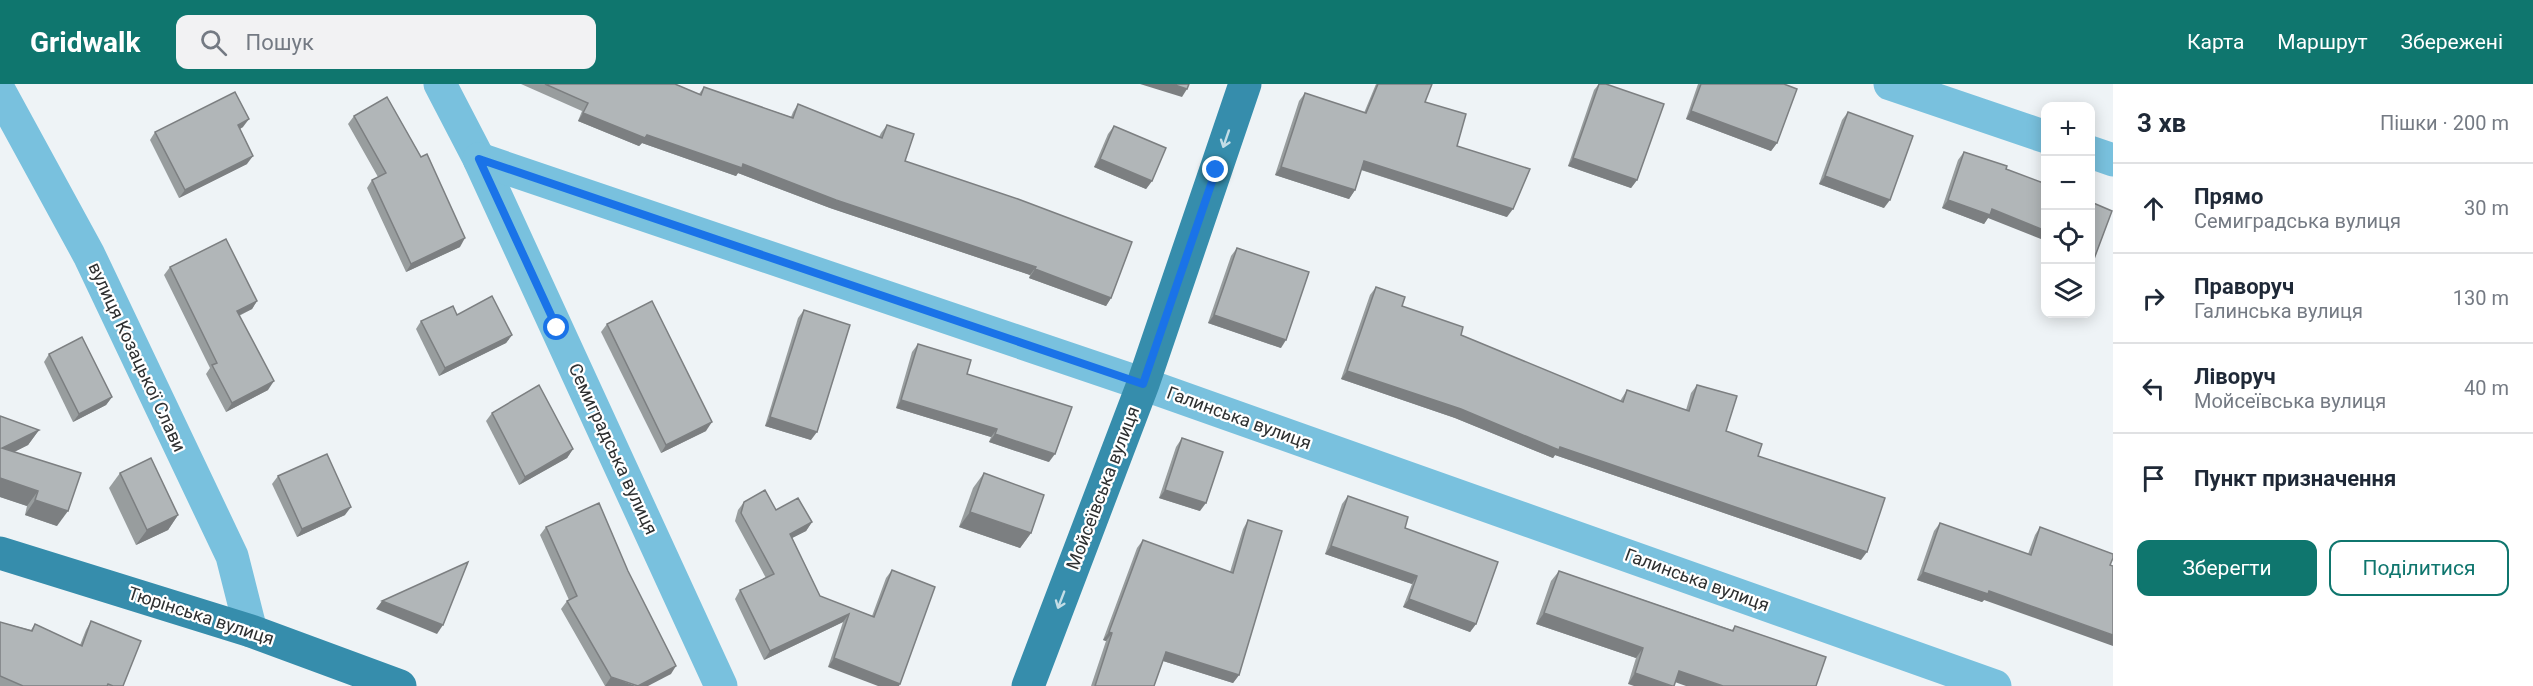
<!DOCTYPE html>
<html lang="uk">
<head>
<meta charset="utf-8">
<style>
	:root { --surface:#fff; --page:#f2f2f3; --text:#1f2937; --muted:#747a83; --line:#e0e1e3; --accent:#0f766e }
	body { margin:0; font-family:Roboto,sans-serif; background:var(--page); color:var(--text) }
	.controls { position:absolute; right:18px; top:18px; display:grid; overflow:hidden; border-radius:12px; box-shadow:0 3px 15px #0003 }
	.controls button { width:54px; height:54px; display:grid; place-items:center; padding:0; border:0; border-bottom:2px solid var(--line); background:var(--surface); color:var(--text); font:30px sans-serif }
	.stop { position:absolute; width:18px; height:18px; margin:-14px; border:4px solid #1a73e8; border-radius:50%; background:#fff }
	.stop.end { background:#1a73e8; border-color:#fff; box-shadow:0 2px 6px #0008 }
	.list { margin:0; padding:0; list-style:none }
	h2 { display:flex; justify-content:space-between; align-items:center; height:78px; margin:0; padding:0 24px; font-size:26px }
	h2 small { font-size:20px; font-weight:400; color:var(--muted) }
	.list li { display:grid; grid-template-columns:39px 1fr auto; gap:18px; align-items:center; box-sizing:border-box; height:90px; padding:0 24px; border-top:2px solid var(--line) }
	.list b { display:block; font-size:22px; white-space:nowrap }
	.list p { margin:0; font-size:20px; white-space:nowrap; color:var(--muted) }
	.list em { font-size:20px; font-style:normal; color:var(--muted) }
	.actions { display:flex; gap:12px; padding:18px 24px }
	.actions a { flex:1; padding:14px 0; border:2px solid var(--accent); border-radius:12px; text-align:center; font-size:21px; color:var(--accent) }
	.actions .main { background:var(--accent); color:#fff }
	.icon { flex:none; width:33px; height:33px; fill:none; stroke:currentColor; stroke-width:2; stroke-linecap:round; stroke-linejoin:round }
	.map { position:relative; flex:none; width:2113px; height:602px; overflow:hidden }
	header { display:flex; align-items:center; gap:36px; box-sizing:border-box; height:84px; padding:0 30px; background:var(--accent); color:#fff }
	header strong { font-size:28px }
	nav { display:flex; gap:33px; margin-inline-start:auto; font-size:21px }
	.search { width:420px; height:54px; background:var(--page); display:flex; align-items:center; gap:15px; box-sizing:border-box; padding:0 21px; border-radius:12px; color:var(--muted); font-size:22px }
	main { display:flex }
	aside { flex:1; background:var(--surface) }
	.map>svg:first-child { display:block }
	.lines { fill:none; stroke-linecap:round; stroke-linejoin:round }
	.minor { stroke:#79c1de; stroke-width:33 }
	.major { stroke:#368dac; stroke-width:33 }
	.wall { fill:#989d9e }
	.shaded-wall { fill:#7c7f81 }
	.building { fill:#b1b6b8; stroke:#7c7f81; stroke-width:1.5 }
	.oneway { stroke:#c3dde6 }
	.route { stroke:#1a73e8; stroke-width:8 }
	.labels { text-anchor:middle; stroke-width:4.5; stroke-linejoin:round; paint-order:stroke }
	.street-label { font-size:18px; fill:#2e3031; stroke:#fff }
</style>
</head>
<body>
<header>
<strong>Gridwalk</strong>
<div class="search"><svg class="icon" aria-label="search" viewBox="0 0 24 24"><circle cx="10" cy="10" r="6"/><path d="M15 15l6 6"/></svg>Пошук</div>
<nav><a>Карта</a><a>Маршрут</a><a>Збережені</a></nav>
</header>
<main>
<div class="map">
<svg width="2113" height="602" viewBox="0 0 2113 602">
	<rect width="100%" height="100%" fill="#eef3f6"/>
	<g class="lines">
		<!-- minor -->
		<g class="minor">
			<polyline points="440,0 479,75 721,602"/>
			<polyline points="1890,0 2046,53"/>
			<polyline points="0,8 89,171 232,472 251,547"/>
			<polyline points="2090,68 2113,76"/>
			<polyline points="479,75 1143,300 1995,602"/>
		</g>
		<!-- major -->
		<g class="major">
			<polyline points="0,469 251,547 400,602"/>
			<polyline points="1028,602 1143,300 1245,0"/>
		</g>
	</g>
	<!-- wall -->
	<g class="wall">
		<polygon points="521,0 675,0 699,10 704,3 791,33 793,28 798,20 879,53 881,49 887,41 905,77 1111,214 1106,222 1029,194 1030,191 830,124 738,89 736,92 642,59 639,62 578,37 582,27"/>
		<polygon points="1376,0 1432,0 1425,18 1507,133 1361,86 1355,106 1349,115 1275,91 1299,17 1305,9 1364,29"/>
		<polygon points="1599,0 1606,0 1637,96 1631,104 1568,82 1594,6"/>
		<polygon points="1698,0 1784,0 1777,59 1771,67 1686,35"/>
		<polygon points="1848,28 1884,124 1819,100 1842,36"/>
		<polygon points="354,32 460,163 406,188 367,104 372,96 378,93 348,40"/>
		<polygon points="1114,42 1152,97 1146,105 1094,83 1108,50"/>
		<polygon points="243,43 240,45 247,80 179,114 150,56 155,48"/>
		<polygon points="1964,68 1988,134 1984,140 1942,124 1958,76"/>
		<polygon points="1237,164 1281,264 1208,239 1231,172"/>
		<polygon points="170,183 257,217 252,225 239,232 268,306 226,328 206,290 210,284 164,191"/>
		<polygon points="1376,203 1402,222 1461,251 1620,317 1627,306 1686,326 1691,309 1697,301 1726,347 1758,372 1861,476 1555,371 1553,374 1455,334 1341,295 1370,211"/>
		<polygon points="804,226 811,356 765,342 798,234"/>
		<polygon points="457,231 512,251 506,259 439,292 416,245 421,237"/>
		<polygon points="607,240 706,347 661,369 601,248"/>
		<polygon points="918,260 967,290 1049,378 989,358 991,353 896,324 912,268"/>
		<polygon points="49,270 112,313 106,321 73,338 44,278"/>
		<polygon points="492,329 573,365 567,374 519,401 486,337"/>
		<polygon points="0,332 39,346 28,361 14,368 57,442 25,431 27,422 0,413"/>
		<polygon points="1182,354 1200,427 1159,414 1176,363"/>
		<polygon points="120,389 178,431 168,446 136,461 109,404"/>
		<polygon points="984,389 1031,449 1020,464 959,443 973,404"/>
		<polygon points="278,392 345,431 297,453 272,400"/>
		<polygon points="1348,412 1405,444 1476,540 1470,548 1403,523 1412,500 1325,470 1342,420"/>
		<polygon points="744,418 776,426 812,438 806,447 792,454 820,512 872,532 886,494 892,486 935,503 828,583 843,538 764,576 735,515 740,506 766,494 735,437 738,426"/>
		<polygon points="1248,436 1239,591 1233,599 1163,577 1154,602 1091,602 1106,557 1103,556 1137,464 1143,456 1230,488 1243,445"/>
		<polygon points="1940,439 2028,470 2035,451 2040,443 2113,470 1984,516 1982,518 1917,496 1934,447"/>
		<polygon points="546,443 671,590 605,602 561,525 567,517 569,516 540,451"/>
		<polygon points="1559,487 1732,546 1735,542 1826,573 1675,598 1628,600 1636,574 1536,540 1551,497"/>
		<polygon points="91,537 123,602 0,602 0,538 31,546 35,540 80,561 86,546"/>
	</g>
	<!-- shaded-wall -->
	<g class="shaded-wall">
		<polygon points="1140,0 1172,0 1187,5 1182,13"/>
		<polygon points="1691,27 1777,59 1771,67 1686,35"/>
		<polygon points="583,29 647,51 743,80 1036,183 1030,191 830,124 738,89 736,92 642,59 639,62 578,37"/>
		<polygon points="249,35 243,43 232,49 238,41"/>
		<polygon points="253,72 247,80 179,114 185,106"/>
		<polygon points="1573,74 1637,96 1631,104 1568,82"/>
		<polygon points="1100,75 1152,97 1146,105 1094,83"/>
		<polygon points="1364,77 1513,125 1507,133 1359,85"/>
		<polygon points="1281,83 1355,106 1349,115 1275,91"/>
		<polygon points="1825,92 1890,116 1884,124 1819,100"/>
		<polygon points="1948,116 1992,125 2046,147 2046,157 1988,134 1984,140 1942,124"/>
		<polygon points="465,154 460,163 406,188 411,180"/>
		<polygon points="1035,185 1111,214 1106,222 1029,194"/>
		<polygon points="257,217 252,225 231,235 237,227"/>
		<polygon points="1214,231 1286,256 1281,264 1208,239"/>
		<polygon points="512,251 506,259 439,292 445,284"/>
		<polygon points="1347,287 1461,325 1560,363 1867,468 1861,476 1555,371 1553,374 1455,334 1341,295"/>
		<polygon points="274,297 268,306 226,328 232,319"/>
		<polygon points="112,313 106,321 73,338 79,330"/>
		<polygon points="901,316 997,345 991,353 896,324"/>
		<polygon points="770,333 817,348 811,356 765,342"/>
		<polygon points="712,338 706,347 661,369 666,361"/>
		<polygon points="39,346 28,361 0,375 2,364"/>
		<polygon points="995,350 1055,370 1049,378 989,358"/>
		<polygon points="573,365 567,374 519,401 525,393"/>
		<polygon points="0,394 38,407 27,422 0,413"/>
		<polygon points="1165,406 1206,419 1200,427 1159,414"/>
		<polygon points="35,416 68,427 57,442 25,431"/>
		<polygon points="351,423 345,431 297,453 302,445"/>
		<polygon points="970,428 1031,449 1020,464 959,443"/>
		<polygon points="178,431 168,446 136,461 147,446"/>
		<polygon points="812,438 806,447 784,458 790,450"/>
		<polygon points="1331,462 1417,492 1412,500 1325,470"/>
		<polygon points="1923,488 1989,507 2113,551 2113,562 1984,516 1982,518 1917,496"/>
		<polygon points="1409,515 1476,540 1470,548 1403,523"/>
		<polygon points="382,517 443,541 437,550 376,525"/>
		<polygon points="1544,529 1643,564 1636,574 1536,540"/>
		<polygon points="849,530 843,538 764,576 770,567"/>
		<polygon points="1109,548 1112,549 1106,557 1103,556"/>
		<polygon points="1166,568 1239,591 1233,599 1160,576"/>
		<polygon points="834,574 900,600 899,602 878,602 828,583"/>
		<polygon points="676,582 671,590 648,602 638,602"/>
		<polygon points="1679,587 1723,602 1686,602 1672,597"/>
		<polygon points="1635,589 1672,602 1634,602 1628,600"/>
		<polygon points="611,593 636,602 605,602"/>
	</g>
	<!-- building -->
	<g class="building">
		<polygon points="545,0 675,0 701,11 704,3 793,34 798,20 882,54 887,41 914,50 905,77 1018,115 1132,158 1111,214 1035,185 1036,183 836,116 743,80 742,84 647,51 645,54 583,29 588,19"/>
		<polygon points="1172,0 1189,0 1187,5"/>
		<polygon points="1378,0 1432,0 1425,18 1466,30 1457,62 1530,85 1513,125 1364,77 1355,106 1281,83 1305,9 1366,29"/>
		<polygon points="1599,0 1606,0 1664,20 1637,96 1573,74"/>
		<polygon points="1701,0 1784,0 1797,5 1777,59 1691,27"/>
		<polygon points="235,8 249,35 238,41 253,72 185,106 155,48"/>
		<polygon points="387,13 421,73 427,70 465,154 411,180 372,96 386,89 354,32"/>
		<polygon points="1848,28 1913,52 1890,116 1825,92"/>
		<polygon points="1114,42 1166,64 1152,97 1100,75"/>
		<polygon points="1964,68 2007,82 2006,85 2046,100 2046,147 1992,125 1990,131 1948,116"/>
		<polygon points="2091,118 2112,127 2091,183"/>
		<polygon points="226,155 257,217 237,227 274,297 232,319 212,281 217,279 170,183"/>
		<polygon points="1237,164 1309,188 1286,256 1214,231"/>
		<polygon points="1376,203 1405,213 1402,222 1463,243 1461,251 1623,318 1627,306 1689,327 1697,301 1737,312 1726,347 1762,360 1758,372 1885,414 1867,468 1560,363 1559,366 1461,325 1347,287"/>
		<polygon points="492,212 512,251 445,284 421,237 453,222 457,231"/>
		<polygon points="652,217 712,338 666,361 607,240"/>
		<polygon points="804,226 850,241 817,348 770,333"/>
		<polygon points="82,253 112,313 79,330 49,270"/>
		<polygon points="918,260 971,276 967,290 1072,323 1055,370 995,350 997,345 901,316"/>
		<polygon points="539,301 573,365 525,393 492,329"/>
		<polygon points="0,332 39,346 2,364 81,389 68,427 35,416 38,407 0,394"/>
		<polygon points="1182,354 1223,368 1206,419 1165,406"/>
		<polygon points="327,370 351,423 302,445 278,392"/>
		<polygon points="151,374 178,431 147,446 120,389"/>
		<polygon points="984,389 1044,411 1031,449 970,428"/>
		<polygon points="765,406 776,426 798,414 812,438 790,450 820,512 874,533 892,486 935,503 900,600 834,574 849,530 770,567 740,506 774,490 741,429 744,418"/>
		<polygon points="1348,412 1408,433 1405,444 1498,478 1476,540 1409,515 1417,492 1331,462"/>
		<polygon points="599,419 628,487 676,582 638,602 611,593 567,517 577,512 546,443"/>
		<polygon points="1248,436 1282,447 1239,591 1166,568 1154,602 1095,602 1112,549 1109,548 1143,456 1233,489"/>
		<polygon points="1940,439 2031,471 2040,443 2113,470 2113,474 2110,481 2113,482 2113,551 1989,507 1988,510 1923,488"/>
		<polygon points="468,478 443,541 382,517"/>
		<polygon points="1559,487 1733,547 1735,542 1826,573 1816,602 1723,602 1679,587 1674,602 1672,602 1635,589 1643,564 1544,529"/>
		<polygon points="91,537 141,557 123,602 113,602 108,600 107,602 23,602 0,592 0,538 32,547 35,540 82,562"/>
	</g>
	<!-- one-way arrows -->
	<defs><path id="oneway-shaft" d="M-6 0H5M1.5-3L5.5 0L1.5 3" fill="none" stroke-width="1.6" stroke-linecap="round" stroke-linejoin="round" transform="scale(1.5)"/></defs>
	<g class="oneway">
		<use href="#oneway-shaft" transform="translate(1226 55) rotate(109)"/>
		<use href="#oneway-shaft" transform="translate(1061 516) rotate(111)"/>
	</g>
	<g class="lines">
		<!-- route -->
		<polyline class="route" points="557,244 479,75 1143,300 1216,86"/>
	</g>
	<g class="labels">
		<!-- street labels -->
		<g class="street-label">
			<text transform="translate(137 273) rotate(65)" y="6">вулиця Козацької Слави</text>
			<text transform="translate(1239 334) rotate(20)" y="6">Галинська вулиця</text>
			<text transform="translate(613 365) rotate(65)" y="6">Семиградська вулиця</text>
			<text transform="translate(1103 404) rotate(-69)" y="6">Мойсеївська вулиця</text>
			<text transform="translate(1697 496) rotate(20)" y="6">Галинська вулиця</text>
			<text transform="translate(201 532) rotate(18)" y="6">Тюрінська вулиця</text>
		</g>
	</g>
</svg>
<div class="controls">
<button>+</button>
<button>−</button>
<button><svg class="icon" aria-label="locate" viewBox="0 0 24 24"><circle cx="12" cy="12" r="6"/><path d="M12 2v4M12 18v4M2 12h4M18 12h4"/></svg></button>
<button><svg class="icon" aria-label="layers" viewBox="0 0 24 24"><path d="M12 4l9 5-9 5-9-5zM3 14l9 5 9-5"/></svg></button>
</div>
<div class="stop" style="left:557px;top:244px"></div>
<div class="stop end" style="left:1216px;top:86px"></div>
</div>
<aside>
<h2>3 хв<small>Пішки · 200 m</small></h2>
<ul class="list">
<li><svg class="icon" aria-label="ahead" viewBox="0 0 24 24"><path d="M12 20V5M6 11l6-6 6 6"/></svg><div><b>Прямо</b><p>Семиградська вулиця</p></div><em>30 m</em></li>
<li><svg class="icon" aria-label="right" viewBox="0 0 24 24"><path d="M7 20v-9h11M14 6l5 5-5 5"/></svg><div><b>Праворуч</b><p>Галинська вулиця</p></div><em>130 m</em></li>
<li><svg class="icon" aria-label="left" viewBox="0 0 24 24"><path d="M17 20v-9H6M10 6l-5 5 5 5"/></svg><div><b>Ліворуч</b><p>Мойсеївська вулиця</p></div><em>40 m</em></li>
<li><svg class="icon" aria-label="arrive" viewBox="0 0 24 24"><path d="M6 21V4h12l-3 4 3 4H6"/></svg><div><b>Пункт призначення</b></div></li>
</ul>
<div class="actions"><a class="main">Зберегти</a><a>Поділитися</a></div>
</aside>
</main>
</body>
</html>
